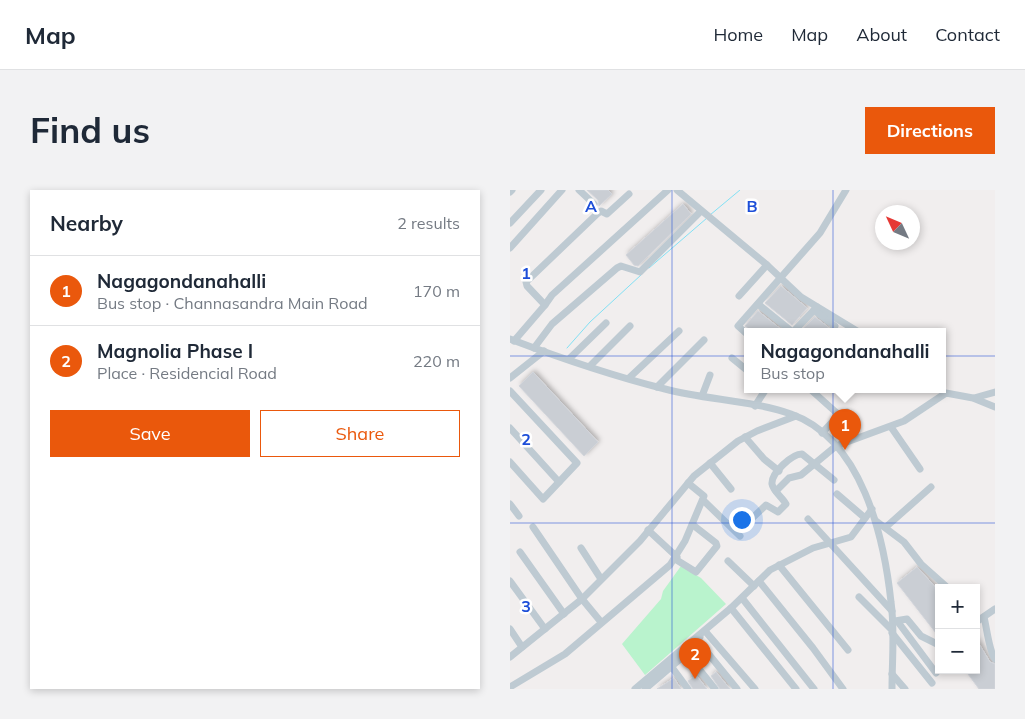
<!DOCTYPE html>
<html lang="en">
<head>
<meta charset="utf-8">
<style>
	:root { --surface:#fff; --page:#f2f2f3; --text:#1f2937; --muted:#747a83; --line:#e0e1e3; --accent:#ea580c }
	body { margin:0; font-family:Mulish,sans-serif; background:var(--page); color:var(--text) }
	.controls { position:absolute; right:15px; bottom:15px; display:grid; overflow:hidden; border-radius:0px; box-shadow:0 2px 8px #0003 }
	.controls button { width:45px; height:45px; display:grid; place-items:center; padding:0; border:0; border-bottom:1px solid var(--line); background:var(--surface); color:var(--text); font:25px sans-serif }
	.compass { position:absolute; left:365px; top:15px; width:45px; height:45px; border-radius:50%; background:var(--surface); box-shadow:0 2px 8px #0003; rotate:314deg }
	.you { position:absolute; left:231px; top:329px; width:18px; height:18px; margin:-12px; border:4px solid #fff; border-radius:50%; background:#1a73e8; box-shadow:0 0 0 8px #1a73e833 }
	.badge { display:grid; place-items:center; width:32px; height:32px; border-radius:50%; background:var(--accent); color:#fff; font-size:16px; font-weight:700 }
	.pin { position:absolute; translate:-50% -41px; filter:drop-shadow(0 1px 2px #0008) }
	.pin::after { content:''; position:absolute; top:26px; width:18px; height:15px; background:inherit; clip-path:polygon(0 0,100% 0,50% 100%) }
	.popup { position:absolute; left:234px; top:138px; width:202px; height:65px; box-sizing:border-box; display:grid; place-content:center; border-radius:0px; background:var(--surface); filter:drop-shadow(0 1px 4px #0005); font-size:16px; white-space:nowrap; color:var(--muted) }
	.popup b { font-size:19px; color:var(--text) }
	.popup::after { content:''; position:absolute; left:50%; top:100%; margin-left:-10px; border:10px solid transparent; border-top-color:var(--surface) }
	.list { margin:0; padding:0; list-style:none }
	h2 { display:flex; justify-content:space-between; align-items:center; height:65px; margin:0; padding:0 20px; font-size:21px }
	h2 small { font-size:16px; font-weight:400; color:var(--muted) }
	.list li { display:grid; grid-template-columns:32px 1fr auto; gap:15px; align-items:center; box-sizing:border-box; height:70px; padding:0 20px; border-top:1px solid var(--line) }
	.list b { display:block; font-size:19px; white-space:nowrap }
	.list p { margin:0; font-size:16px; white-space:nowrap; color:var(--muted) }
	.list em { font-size:16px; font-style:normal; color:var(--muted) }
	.actions { display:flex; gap:10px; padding:15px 20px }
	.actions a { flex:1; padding:11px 0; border:1px solid var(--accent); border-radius:0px; text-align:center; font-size:18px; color:var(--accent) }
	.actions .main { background:var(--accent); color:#fff }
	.map { position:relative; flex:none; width:485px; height:499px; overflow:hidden; border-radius:0px }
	header { display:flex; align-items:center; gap:30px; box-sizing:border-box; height:70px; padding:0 25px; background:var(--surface); border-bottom:1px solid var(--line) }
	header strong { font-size:24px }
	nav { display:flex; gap:28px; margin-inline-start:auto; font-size:18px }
	.intro { display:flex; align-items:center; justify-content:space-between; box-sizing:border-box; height:120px; padding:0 30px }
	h1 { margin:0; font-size:35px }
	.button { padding:12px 22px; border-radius:0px; background:var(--accent); color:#fff; font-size:18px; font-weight:700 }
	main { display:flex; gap:30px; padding:0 30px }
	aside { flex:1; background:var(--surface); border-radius:0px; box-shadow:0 2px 8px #0003 }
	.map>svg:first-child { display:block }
	.green { fill:#b9f3cd }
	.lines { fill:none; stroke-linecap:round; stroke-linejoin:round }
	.stream { stroke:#82e0f4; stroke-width:1 }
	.building { fill:#caced4; stroke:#d2d5db; filter:url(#shadow) }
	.minor { stroke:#becad2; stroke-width:7 }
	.grid { fill:none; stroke:#1d4ed8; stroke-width:1; stroke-opacity:0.55 }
	.grid-label { font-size:16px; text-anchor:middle; font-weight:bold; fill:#1d4ed8; stroke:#fff; stroke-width:5; stroke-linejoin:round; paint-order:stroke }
</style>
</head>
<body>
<header>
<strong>Map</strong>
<nav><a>Home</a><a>Map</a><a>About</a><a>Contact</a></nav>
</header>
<div class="intro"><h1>Find us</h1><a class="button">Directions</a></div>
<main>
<aside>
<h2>Nearby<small>2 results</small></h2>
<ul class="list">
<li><span class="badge">1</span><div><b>Nagagondanahalli</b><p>Bus stop · Channasandra Main Road</p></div><em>170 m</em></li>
<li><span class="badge">2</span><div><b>Magnolia Phase I</b><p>Place · Residencial Road</p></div><em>220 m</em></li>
</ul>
<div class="actions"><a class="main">Save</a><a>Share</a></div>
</aside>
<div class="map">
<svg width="485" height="499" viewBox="0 0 485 499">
	<defs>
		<filter id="shadow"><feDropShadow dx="2" dy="-2" stdDeviation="2.5" flood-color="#0004"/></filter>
	</defs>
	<rect width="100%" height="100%" fill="#f1eeee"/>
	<!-- green -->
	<polygon class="green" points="171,376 191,388 216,414 135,485 112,454 151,409 153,401"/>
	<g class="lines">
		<!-- stream -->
		<g class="stream">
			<polyline points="200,25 230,0"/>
			<polyline points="139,78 197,28"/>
			<polyline points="57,158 80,132 131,85"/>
		</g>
	</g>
	<!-- building -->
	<g class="building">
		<polygon points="77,0 98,0 102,4 89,16 88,10"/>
		<polygon points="173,14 181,24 138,66 128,76 124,75 116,65"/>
		<polygon points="271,96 297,118 282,135 255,113"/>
		<polygon points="248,121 273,141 242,141 235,136"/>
		<polygon points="305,127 318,137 317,141 291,141"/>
		<polygon points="23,182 88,252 74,266 9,196"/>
		<polygon points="407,377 429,401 429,447 387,393"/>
		<polygon points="466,449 480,472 485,474 485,499 469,499 455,480 466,480"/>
		<polygon points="206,482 220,499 210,499 201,486"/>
		<polygon points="186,485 197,499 183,499 178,491"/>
		<polygon points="164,488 171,499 147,499"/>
	</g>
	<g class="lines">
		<!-- minor -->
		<g class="minor">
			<polyline points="69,0 84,14"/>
			<polyline points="167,0 257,75 291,107 347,141"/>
			<polyline points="0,2 2,0"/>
			<polyline points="0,33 31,0"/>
			<polyline points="0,58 52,0"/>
			<polyline points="229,106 257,75"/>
			<polyline points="248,114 280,140"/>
			<polyline points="35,115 42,105 158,0"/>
			<polyline points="304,120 318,131"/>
			<polyline points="322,127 318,131 325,136 322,141"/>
			<polyline points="284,141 307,117"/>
			<polyline points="238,145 228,136 310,43 336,0"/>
			<path d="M 0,149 C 50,168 103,186 155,199 C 196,210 241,210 281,224 C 352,249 374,347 381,412 C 385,440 382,470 382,499"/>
			<polyline points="4,151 35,115 17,96 16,92 87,24 91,21 97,24 119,4"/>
			<polyline points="24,158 42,134 107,78 111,76 130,82 191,21"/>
			<polyline points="222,168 238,181"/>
			<polyline points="59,169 96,133"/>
			<polyline points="80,176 120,136"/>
			<polyline points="0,188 34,161"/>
			<polyline points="119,188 169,141"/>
			<polyline points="147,197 194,150"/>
			<polyline points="300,199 329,225"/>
			<polyline points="0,201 67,273 33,309 0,272"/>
			<polyline points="192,206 200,185"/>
			<polyline points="464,208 485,202"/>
			<polyline points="245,216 256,199"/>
			<polyline points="381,237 410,279"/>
			<polyline points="0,238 49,292"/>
			<polyline points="312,243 329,225 337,222"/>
			<polyline points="235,247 254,269 269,281"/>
			<polyline points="200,273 221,299"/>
			<polyline points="266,301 279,288 291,285 326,256 394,231 436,203 463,208 485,217"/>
			<polyline points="327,304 355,328"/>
			<polyline points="193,310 230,346"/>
			<polyline points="0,314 9,326"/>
			<polyline points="298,329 382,421"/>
			<polyline points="366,331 394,352 411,374 438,398"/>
			<path d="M 234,336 L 256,315 L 268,322 L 276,314 C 273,308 263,301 262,294 C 261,283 282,264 292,264 L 324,290"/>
			<polyline points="23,337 72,409 91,432"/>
			<polyline points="376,337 421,297"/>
			<polyline points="138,340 167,367"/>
			<polyline points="71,358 91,389"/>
			<polyline points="10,362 54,424"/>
			<polyline points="165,369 186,382 207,356 206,353 183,335"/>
			<polyline points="218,371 244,396"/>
			<polyline points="269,375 338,460"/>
			<polyline points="0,391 35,439"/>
			<polyline points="249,391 303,458 333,499"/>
			<polyline points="349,407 382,440"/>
			<polyline points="232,408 304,499"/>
			<polyline points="221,418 286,499"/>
			<path d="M 474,427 C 477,439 479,461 485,469"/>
			<polyline points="385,431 397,429 411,446 429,455"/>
			<polyline points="388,432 426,483"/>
			<polyline points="466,432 485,419"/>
			<polyline points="0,439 12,457"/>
			<polyline points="195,441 245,499"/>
			<polyline points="382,443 422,493"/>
			<polyline points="188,451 227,499"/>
			<polyline points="176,463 205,499"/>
			<polyline points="0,467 72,409 130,351 184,286 228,251 247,241 286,226"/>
			<polyline points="161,476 178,499"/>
			<polyline points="382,484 395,499"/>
			<polyline points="0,497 55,464 160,375 175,351 194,306 178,293"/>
			<polyline points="125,499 221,418 260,380 303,358 341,347 362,319"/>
			<polyline points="135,499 183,458 190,447"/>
		</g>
	</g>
	<!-- grid -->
	<path class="grid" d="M 162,0 L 162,499M 323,0 L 323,499M 0,166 L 485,166M 0,333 L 485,333"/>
	<g class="grid-label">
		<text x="81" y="22">A</text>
		<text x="242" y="22">B</text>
		<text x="16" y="89">1</text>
		<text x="16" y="255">2</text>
		<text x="16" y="422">3</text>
	</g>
</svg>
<div class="controls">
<button>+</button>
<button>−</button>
</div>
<svg class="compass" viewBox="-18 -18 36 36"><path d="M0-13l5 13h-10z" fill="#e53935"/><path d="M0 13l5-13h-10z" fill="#747a83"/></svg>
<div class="you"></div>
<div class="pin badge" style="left:335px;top:260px">1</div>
<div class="popup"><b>Nagagondanahalli</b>Bus stop</div>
<div class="pin badge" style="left:185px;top:489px">2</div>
</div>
</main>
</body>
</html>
